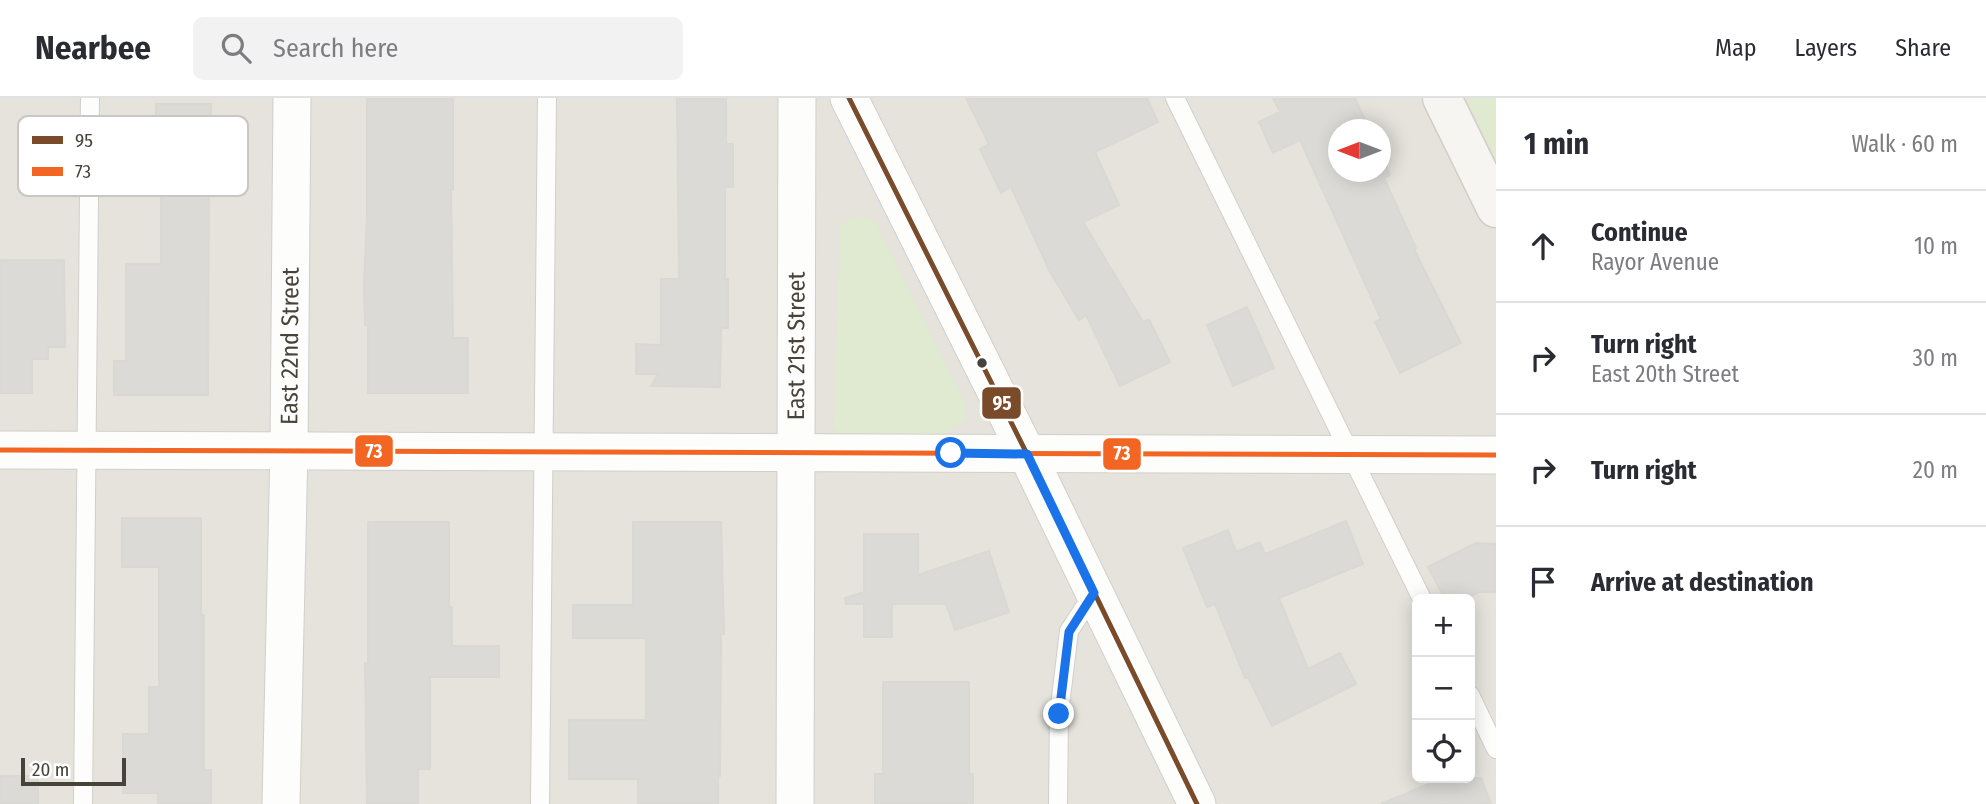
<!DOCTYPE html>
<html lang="en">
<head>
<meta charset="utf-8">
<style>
	:root { --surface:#fff; --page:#f2f2f3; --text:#2b2b33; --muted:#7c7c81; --line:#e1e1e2 }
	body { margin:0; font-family:"Fira Sans Condensed",sans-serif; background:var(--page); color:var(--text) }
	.controls { position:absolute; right:21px; bottom:21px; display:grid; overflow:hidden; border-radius:10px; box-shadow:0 4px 18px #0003 }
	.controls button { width:63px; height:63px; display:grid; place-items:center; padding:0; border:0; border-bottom:2px solid var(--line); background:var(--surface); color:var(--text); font:35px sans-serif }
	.compass { position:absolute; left:1328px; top:21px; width:63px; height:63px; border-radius:50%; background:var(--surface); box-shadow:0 4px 18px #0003; rotate:270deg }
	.scale { position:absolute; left:21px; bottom:18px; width:105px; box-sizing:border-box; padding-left:7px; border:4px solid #48433a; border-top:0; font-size:19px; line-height:24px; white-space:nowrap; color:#48433a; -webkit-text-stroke:5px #fff; paint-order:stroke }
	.stop { position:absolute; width:21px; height:21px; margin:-16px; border:5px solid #1a73e8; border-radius:50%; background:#fff }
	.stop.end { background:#1a73e8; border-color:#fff; box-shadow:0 2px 7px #0008 }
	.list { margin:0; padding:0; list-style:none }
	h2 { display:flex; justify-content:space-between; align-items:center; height:91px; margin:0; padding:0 28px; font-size:30px }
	h2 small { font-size:23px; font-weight:400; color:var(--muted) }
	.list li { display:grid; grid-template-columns:46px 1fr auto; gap:21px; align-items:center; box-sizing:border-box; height:112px; padding:0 28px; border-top:2px solid var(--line) }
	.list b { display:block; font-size:26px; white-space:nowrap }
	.list p { margin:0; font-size:23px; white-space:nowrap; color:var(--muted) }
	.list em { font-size:23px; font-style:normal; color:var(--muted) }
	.icon { flex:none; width:38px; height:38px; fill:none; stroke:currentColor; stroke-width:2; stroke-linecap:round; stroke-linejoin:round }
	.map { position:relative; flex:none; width:1496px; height:706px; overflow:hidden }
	header { display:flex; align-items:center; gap:42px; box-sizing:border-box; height:98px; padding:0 35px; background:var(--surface); border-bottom:2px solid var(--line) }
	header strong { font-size:33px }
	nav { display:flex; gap:38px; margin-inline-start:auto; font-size:24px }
	.search { width:490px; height:63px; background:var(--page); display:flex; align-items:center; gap:18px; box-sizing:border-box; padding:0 24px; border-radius:10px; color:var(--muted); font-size:26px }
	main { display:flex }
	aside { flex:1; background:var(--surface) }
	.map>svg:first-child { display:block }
	.residential { fill:#e5e3dc; fill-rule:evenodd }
	.green { fill:#dfead0 }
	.building { fill:#dcdad6; stroke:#dad8d3; stroke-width:2 }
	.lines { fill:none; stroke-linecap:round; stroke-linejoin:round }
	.lane-casing { stroke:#d0cfcb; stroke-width:20 }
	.street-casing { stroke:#d0cfcb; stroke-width:39 }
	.secondary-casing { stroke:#d0cec5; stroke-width:41 }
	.lane { stroke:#fdfdfc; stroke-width:18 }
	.street { stroke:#fdfdfc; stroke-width:37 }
	.secondary { stroke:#f6f5f1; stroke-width:38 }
	.bus-1-casing { stroke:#fff; stroke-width:10 }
	.bus-2-casing { stroke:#fff; stroke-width:10 }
	.bus-1 { stroke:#7a4b2a; stroke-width:5 }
	.bus-2 { stroke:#f26522; stroke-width:5 }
	.route { stroke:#1a73e8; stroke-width:9 }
	.bus-dot { fill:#48433a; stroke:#fff; stroke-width:2.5 }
	.labels { text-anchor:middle; stroke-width:5; stroke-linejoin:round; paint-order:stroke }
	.street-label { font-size:24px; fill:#48433a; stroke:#fff }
	.key { fill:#fff; stroke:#c8c7c4; stroke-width:2 }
	.key-label { font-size:19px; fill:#48433a }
	.line-badge { stroke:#fff; stroke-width:2.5 }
	.badge-label { font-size:19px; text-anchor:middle; font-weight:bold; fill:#fff }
</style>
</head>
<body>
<header>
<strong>Nearbee</strong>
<div class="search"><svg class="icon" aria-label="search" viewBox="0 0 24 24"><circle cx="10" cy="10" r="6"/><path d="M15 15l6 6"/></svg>Search here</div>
<nav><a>Map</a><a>Layers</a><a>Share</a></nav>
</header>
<main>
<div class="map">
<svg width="1496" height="706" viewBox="0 0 1496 706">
	<rect width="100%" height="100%" fill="#f2f1ee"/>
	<!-- residential -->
	<path class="residential" d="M 0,0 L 1496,0 L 1496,706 L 0,706 ZM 1338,32 L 1380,32 L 1380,74 L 1338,74 ZM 1417,501 L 1470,501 L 1470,680 L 1417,680 Z"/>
	<!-- green -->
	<g class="green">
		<polygon points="1466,0 1496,0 1496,62"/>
		<polygon points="858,118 874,122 965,305 965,321 941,339 843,338 834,330 840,126"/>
	</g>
	<!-- building -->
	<g class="building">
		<polygon points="367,0 453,0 453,92 451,92 453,240 468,240 468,295 368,295 368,227 365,227 364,186 367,118"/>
		<polygon points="677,0 726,0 726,46 733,46 733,89 725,89 725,181 728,181 728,230 721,230 720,289 651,288 658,276 636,276 636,246 661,247 661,181 679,181"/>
		<polygon points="966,0 1147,0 1158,24 1095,54 1119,107 1083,124 1143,224 1149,221 1170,264 1120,288 1086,217 1079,222 1049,172 1011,89 1001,95 980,51 989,46"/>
		<polygon points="1273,0 1355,0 1370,32 1339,32 1339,74 1381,74 1381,55 1390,77 1384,80 1416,150 1414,151 1461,245 1400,275 1375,224 1381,221 1300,42 1273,55 1259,24 1280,14"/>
		<polygon points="156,6 211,6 211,52 209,52 208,297 114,297 114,263 126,263 126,166 161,166 161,52 156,52"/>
		<polygon points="0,162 64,162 65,249 48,249 48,261 32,261 32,295 0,295"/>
		<polygon points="1247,209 1274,270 1233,288 1207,227"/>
		<polygon points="122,420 201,420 201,517 204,517 204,672 211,672 211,706 158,706 158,695 123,695 123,636 149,636 149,589 159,589 159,469 122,469"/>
		<polygon points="1346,423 1363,466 1279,500 1308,571 1340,555 1356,586 1272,628 1248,579 1245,580 1215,506 1207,509 1183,450 1228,432 1236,454 1260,444 1265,456"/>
		<polygon points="368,424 449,424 449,509 452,509 452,548 499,548 499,579 430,579 430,671 418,671 418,706 367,706 365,565 368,565"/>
		<polygon points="633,424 721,424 724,536 721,536 720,678 718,678 718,706 638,706 638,681 569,681 569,622 646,622 646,540 573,540 573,507 633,507"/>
		<polygon points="864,436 918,436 918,477 989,453 1009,514 955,532 946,506 892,506 892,539 864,539 864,506 846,506 845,500 864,494"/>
		<polygon points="1476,445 1496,446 1496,494 1479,494 1464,501 1445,501 1428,469"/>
		<polygon points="883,584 969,584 969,676 973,676 973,706 875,706 875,676 883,676"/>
		<rect x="0" y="678" width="38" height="28"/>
		<polygon points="1443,680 1481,680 1491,706 1381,706"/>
	</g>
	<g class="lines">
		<!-- lane casing -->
		<g class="lane-casing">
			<g id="lane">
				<polyline points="1175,0 1422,501"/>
				<polyline points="1470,597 1496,651"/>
				<polyline points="83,706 90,0"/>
				<polyline points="540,706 547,0"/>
				<polyline points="1058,706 1059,616 1069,533 1094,495"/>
			</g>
		</g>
		<!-- street casing -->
		<g class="street-casing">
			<g id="street">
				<polyline points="849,0 1027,356 1197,706"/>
				<polyline points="0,352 1496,357"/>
				<path id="s1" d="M 281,706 L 289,351 L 292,0"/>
				<path id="s2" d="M 795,706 L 797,0"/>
			</g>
		</g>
		<!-- secondary casing -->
		<g class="secondary-casing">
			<polyline id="secondary" points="1442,0 1496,110"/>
		</g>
		<!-- lane -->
		<use href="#lane" class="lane"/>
		<!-- street -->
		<use href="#street" class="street"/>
		<!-- secondary -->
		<use href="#secondary" class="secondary"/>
		<!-- bus-1 casing -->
		<g class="bus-1-casing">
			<polyline id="bus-1" points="849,0 1027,356 1197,706"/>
		</g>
		<!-- bus-2 casing -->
		<g class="bus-2-casing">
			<polyline id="bus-2" points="0,352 1496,357"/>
		</g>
		<!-- bus-1 -->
		<use href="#bus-1" class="bus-1"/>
		<!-- bus-2 -->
		<use href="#bus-2" class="bus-2"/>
	</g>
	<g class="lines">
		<!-- route -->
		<polyline class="route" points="951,355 1027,356 1094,495 1069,534 1059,616"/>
	</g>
	<!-- markers -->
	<circle class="bus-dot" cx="982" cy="265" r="6"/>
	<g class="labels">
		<!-- street labels -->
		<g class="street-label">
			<text dy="8" stroke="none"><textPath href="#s1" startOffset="458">East 22nd Street</textPath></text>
			<text dy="8" stroke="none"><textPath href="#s2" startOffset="458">East 21st Street</textPath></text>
		</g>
	</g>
	<!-- legend -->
	<rect x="18" y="18" width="230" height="80" rx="10" class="key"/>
	<rect x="32" y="38" width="31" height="8" fill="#7a4b2a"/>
	<rect x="32" y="69" width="31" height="9" fill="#f26522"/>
	<g class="key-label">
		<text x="75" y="49">95</text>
		<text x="75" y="80">73</text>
	</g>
	<g class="line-badge">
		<rect x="981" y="288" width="41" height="34" rx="7" fill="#7a4b2a"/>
		<rect x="354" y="336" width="40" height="34" rx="7" fill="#f26522"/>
		<rect x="1102" y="339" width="40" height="34" rx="7" fill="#f26522"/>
	</g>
	<g class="badge-label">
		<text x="1002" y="312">95</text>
		<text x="374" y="360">73</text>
		<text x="1122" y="362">73</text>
	</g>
</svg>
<div class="controls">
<button>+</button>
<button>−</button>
<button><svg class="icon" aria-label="locate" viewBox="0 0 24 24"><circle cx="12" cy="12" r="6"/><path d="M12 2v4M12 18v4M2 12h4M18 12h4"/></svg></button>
</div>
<svg class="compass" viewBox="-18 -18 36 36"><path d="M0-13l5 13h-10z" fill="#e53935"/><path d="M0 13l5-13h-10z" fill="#7c7c81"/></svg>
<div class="scale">20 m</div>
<div class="stop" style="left:951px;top:355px"></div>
<div class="stop end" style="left:1059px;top:616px"></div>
</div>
<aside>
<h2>1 min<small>Walk · 60 m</small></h2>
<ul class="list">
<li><svg class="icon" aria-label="ahead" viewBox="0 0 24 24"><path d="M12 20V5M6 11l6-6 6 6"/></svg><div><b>Continue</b><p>Rayor Avenue</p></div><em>10 m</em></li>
<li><svg class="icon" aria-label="right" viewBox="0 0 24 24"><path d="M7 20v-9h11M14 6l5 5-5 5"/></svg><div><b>Turn right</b><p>East 20th Street</p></div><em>30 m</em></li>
<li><svg class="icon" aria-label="right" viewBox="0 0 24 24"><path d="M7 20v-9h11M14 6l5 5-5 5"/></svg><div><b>Turn right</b></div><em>20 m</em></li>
<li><svg class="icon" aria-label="arrive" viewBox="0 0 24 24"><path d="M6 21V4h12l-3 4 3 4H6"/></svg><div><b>Arrive at destination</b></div></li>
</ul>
</aside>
</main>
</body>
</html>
